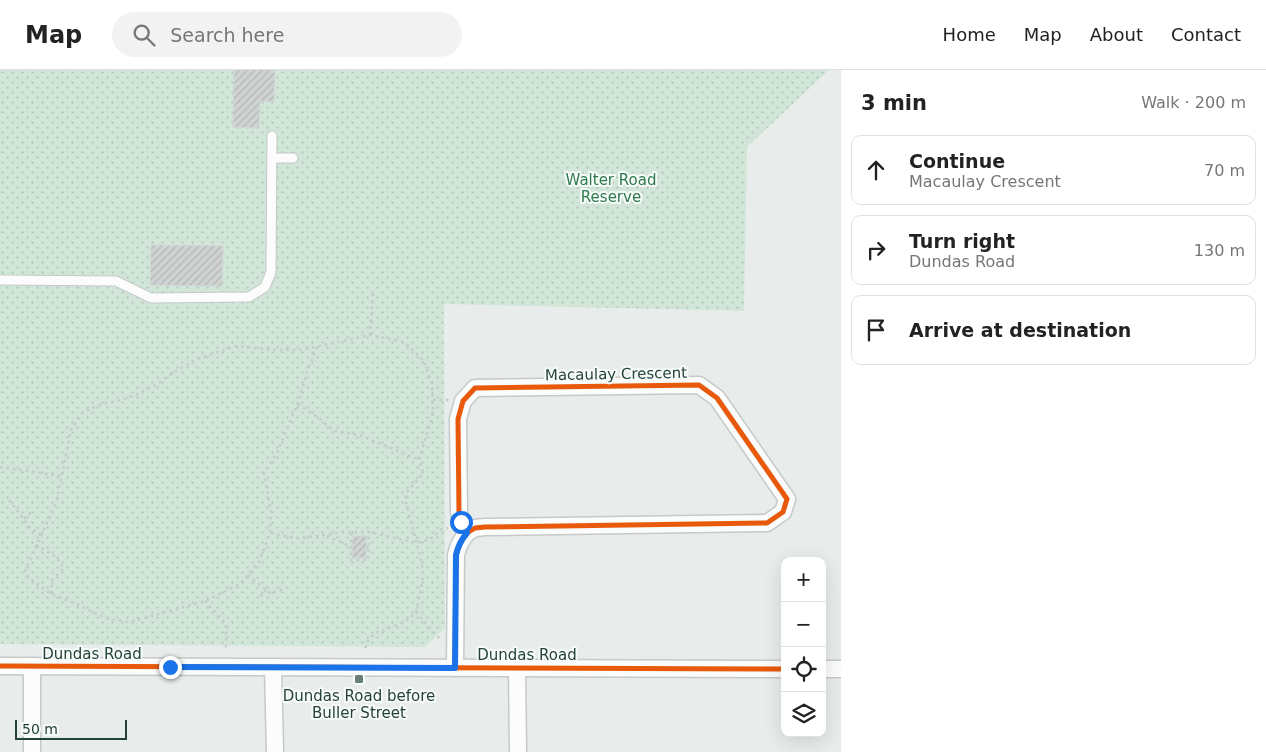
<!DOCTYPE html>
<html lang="en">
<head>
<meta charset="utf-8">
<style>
	:root { --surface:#fff; --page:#f2f2f2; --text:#222; --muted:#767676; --line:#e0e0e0 }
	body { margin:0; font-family:"DejaVu Sans",sans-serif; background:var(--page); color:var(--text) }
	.controls { position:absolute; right:15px; bottom:15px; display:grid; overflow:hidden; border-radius:10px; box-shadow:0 5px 20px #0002 }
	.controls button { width:45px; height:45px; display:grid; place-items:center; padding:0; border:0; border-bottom:1px solid var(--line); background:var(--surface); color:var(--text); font:25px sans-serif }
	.scale { position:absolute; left:15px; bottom:12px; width:112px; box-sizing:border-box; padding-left:5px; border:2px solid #24423a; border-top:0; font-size:14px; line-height:18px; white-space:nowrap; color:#24423a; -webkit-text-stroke:4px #f7fbf9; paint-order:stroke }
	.stop { position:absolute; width:15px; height:15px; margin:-11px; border:4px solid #1a73e8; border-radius:50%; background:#fff }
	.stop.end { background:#1a73e8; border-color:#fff; box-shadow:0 1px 5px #0008 }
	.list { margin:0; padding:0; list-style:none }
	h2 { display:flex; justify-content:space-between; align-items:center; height:65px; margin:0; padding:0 20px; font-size:21px }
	h2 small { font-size:16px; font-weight:400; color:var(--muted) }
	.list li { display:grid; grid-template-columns:32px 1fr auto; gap:15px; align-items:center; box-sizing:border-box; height:70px; margin:0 10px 10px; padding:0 10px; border:1px solid var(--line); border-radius:10px }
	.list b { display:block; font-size:19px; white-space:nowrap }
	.list p { margin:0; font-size:16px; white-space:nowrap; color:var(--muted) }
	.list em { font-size:16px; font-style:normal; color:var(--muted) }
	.icon { flex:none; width:28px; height:28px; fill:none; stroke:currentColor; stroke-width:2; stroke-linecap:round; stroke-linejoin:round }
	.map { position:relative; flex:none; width:841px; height:682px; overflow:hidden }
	header { display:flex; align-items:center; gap:30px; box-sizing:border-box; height:70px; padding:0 25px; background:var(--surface); border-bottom:1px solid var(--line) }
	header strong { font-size:24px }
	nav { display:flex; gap:28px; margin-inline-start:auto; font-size:18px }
	.search { width:350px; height:45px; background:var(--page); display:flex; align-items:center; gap:12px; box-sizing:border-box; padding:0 18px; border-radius:28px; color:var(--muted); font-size:19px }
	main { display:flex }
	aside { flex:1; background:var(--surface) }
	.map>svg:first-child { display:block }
	.park { fill:url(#park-dots) }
	.building { fill:url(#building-hatch); stroke:#d1d6d4 }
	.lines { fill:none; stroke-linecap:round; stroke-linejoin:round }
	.service-casing { stroke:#c5cac8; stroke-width:11 }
	.minor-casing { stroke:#c5cac8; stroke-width:19 }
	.path { stroke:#c3ccca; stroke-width:2.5; stroke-dasharray:2.5 4; stroke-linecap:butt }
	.service { stroke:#fcfcfc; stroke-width:9 }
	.minor { stroke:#fcfcfc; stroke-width:16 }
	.cycleway-casing { stroke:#f7fbf9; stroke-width:8 }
	.cycleway { stroke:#e8590c; stroke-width:5 }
	.route { stroke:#1a73e8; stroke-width:6 }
	.poi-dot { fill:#697e78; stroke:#f7fbf9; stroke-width:2 }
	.labels { text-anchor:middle; stroke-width:4; stroke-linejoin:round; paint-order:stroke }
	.park-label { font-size:15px; fill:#2d7a4b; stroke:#f7fbf9 }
	.street-label { font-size:15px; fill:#24423a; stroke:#f7fbf9 }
	.poi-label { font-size:15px; fill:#24423a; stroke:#f7fbf9 }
</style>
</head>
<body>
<header>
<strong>Map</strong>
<div class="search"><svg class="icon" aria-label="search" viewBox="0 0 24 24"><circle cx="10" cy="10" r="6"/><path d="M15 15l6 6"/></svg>Search here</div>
<nav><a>Home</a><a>Map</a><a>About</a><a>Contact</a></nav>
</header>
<main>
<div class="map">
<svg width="841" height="682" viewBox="0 0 841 682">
	<defs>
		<pattern id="park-dots" width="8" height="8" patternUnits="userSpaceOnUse" patternTransform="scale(1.25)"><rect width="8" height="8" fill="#d1e6d8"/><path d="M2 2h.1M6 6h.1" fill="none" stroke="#b3c6ba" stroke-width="1.8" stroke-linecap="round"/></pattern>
		<pattern id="building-hatch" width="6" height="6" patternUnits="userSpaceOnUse" patternTransform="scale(1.25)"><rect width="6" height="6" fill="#cfd4d2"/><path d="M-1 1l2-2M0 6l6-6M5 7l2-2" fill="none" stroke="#b2b7b5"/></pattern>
	</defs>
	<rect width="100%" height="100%" fill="#e8edeb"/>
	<!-- park -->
	<polygon class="park" points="0,0 829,0 747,77 744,241 444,234 445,558 425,577 0,574"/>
	<!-- building -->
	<g class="building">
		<polygon points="234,0 275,0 274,32 260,31 259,58 233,57"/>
		<polygon points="151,175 223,176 222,216 150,215"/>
		<polygon points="353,466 366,466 366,488 352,488"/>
	</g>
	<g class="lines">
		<!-- service casing -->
		<g class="service-casing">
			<g id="service">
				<polyline points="272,88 293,88"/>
				<polyline points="0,210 116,211 151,228 249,227 265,217 271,202 272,66"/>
			</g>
		</g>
		<!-- minor casing -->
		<g class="minor-casing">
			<g id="minor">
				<polyline points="0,596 785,599"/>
				<polyline points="32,596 32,682"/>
				<polyline points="273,597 275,682"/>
				<polyline points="517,597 518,682"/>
				<path d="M 455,598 L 456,485 C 458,476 461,470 467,463 L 461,452 L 459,442 L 458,349 L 463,331 L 475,318 L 699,315 L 717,328 L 787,429 L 783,442 L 767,453 L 485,457 L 475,458 L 467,463"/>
				<polyline points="822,599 841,599"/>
			</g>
		</g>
		<!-- path -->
		<g class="path">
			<polyline points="370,265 373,224"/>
			<polyline points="317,277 308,298 298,333 287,359 277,383 264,403 271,442 270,463 259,492 240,514 205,531 130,552 108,549 72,532 51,524 28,507 25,501 56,433 71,360 83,342 102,334 122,330 140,323 156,315 174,302 197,289 236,276 274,280 301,280 370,265 404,272 423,290 432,313 433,343 419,390 423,402 422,405 406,423 405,429 422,493 423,508 416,542 410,548 400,554 375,563 367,572 365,580"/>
			<polyline points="433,330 449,330"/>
			<polyline points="298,334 320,349 334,361 360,365 419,390"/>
			<polyline points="0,397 62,406"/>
			<polyline points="9,430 31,459 41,465"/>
			<polyline points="24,449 33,440"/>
			<polyline points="271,463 289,467 298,468 326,465 342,462 369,462 417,473 430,469 443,458 448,458"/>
			<polyline points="351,463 351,490 368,490 369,462"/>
			<polyline points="327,466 352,477"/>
			<polyline points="36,475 56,487 64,498 52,510 51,524"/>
			<polyline points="248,505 271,524 283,519"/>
			<polyline points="260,526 266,520"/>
			<polyline points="205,531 226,554 226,579"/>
			<polyline points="416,542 433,562 440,569"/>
		</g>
		<!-- service -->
		<use href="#service" class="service"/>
		<!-- minor -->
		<use href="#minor" class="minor"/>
		<!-- cycleway casing -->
		<g class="cycleway-casing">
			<g id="cycleway">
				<polyline points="0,596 785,599"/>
				<path d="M 455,598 L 456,485 C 458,476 461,470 467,463 L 461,452 L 459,442 L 458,349 L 463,331 L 475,318 L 699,315 L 717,328 L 787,429 L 783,442 L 767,453 L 485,457 L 475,458 L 467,463"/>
			</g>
		</g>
		<!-- cycleway -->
		<use href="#cycleway" class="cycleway"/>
	</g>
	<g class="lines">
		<!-- route -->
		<path class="route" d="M 170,597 L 455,598 L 456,485 C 458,476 461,470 467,463 L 461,452"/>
	</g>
	<!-- markers -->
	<rect class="poi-dot" x="354" y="604" width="10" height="10" rx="2.5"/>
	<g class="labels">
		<!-- park labels -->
		<g class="park-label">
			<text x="611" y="115">Walter Road<tspan x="611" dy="17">Reserve</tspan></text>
		</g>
		<!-- street labels -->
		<g class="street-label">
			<text transform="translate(616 304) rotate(-1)" y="5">Macaulay Crescent</text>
			<text x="92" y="589">Dundas Road</text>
			<text x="527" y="590">Dundas Road</text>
		</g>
		<!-- poi labels -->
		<g class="poi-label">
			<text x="359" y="631">Dundas Road before<tspan x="359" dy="17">Buller Street</tspan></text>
		</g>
	</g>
</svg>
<div class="controls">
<button>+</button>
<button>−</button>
<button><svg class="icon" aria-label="locate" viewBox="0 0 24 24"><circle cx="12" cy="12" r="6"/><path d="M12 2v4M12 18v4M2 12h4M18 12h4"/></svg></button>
<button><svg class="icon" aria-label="layers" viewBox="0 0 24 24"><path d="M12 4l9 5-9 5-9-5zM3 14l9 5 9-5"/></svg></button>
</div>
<div class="scale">50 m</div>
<div class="stop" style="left:461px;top:452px"></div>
<div class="stop end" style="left:170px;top:597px"></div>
</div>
<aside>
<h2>3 min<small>Walk · 200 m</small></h2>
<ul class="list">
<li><svg class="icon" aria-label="ahead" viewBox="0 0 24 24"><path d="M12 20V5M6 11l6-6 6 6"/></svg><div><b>Continue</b><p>Macaulay Crescent</p></div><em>70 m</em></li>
<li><svg class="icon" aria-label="right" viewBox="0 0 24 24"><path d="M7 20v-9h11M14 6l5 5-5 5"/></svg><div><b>Turn right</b><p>Dundas Road</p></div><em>130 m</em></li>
<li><svg class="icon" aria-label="arrive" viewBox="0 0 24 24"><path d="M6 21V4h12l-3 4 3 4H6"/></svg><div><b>Arrive at destination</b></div></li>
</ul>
</aside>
</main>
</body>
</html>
